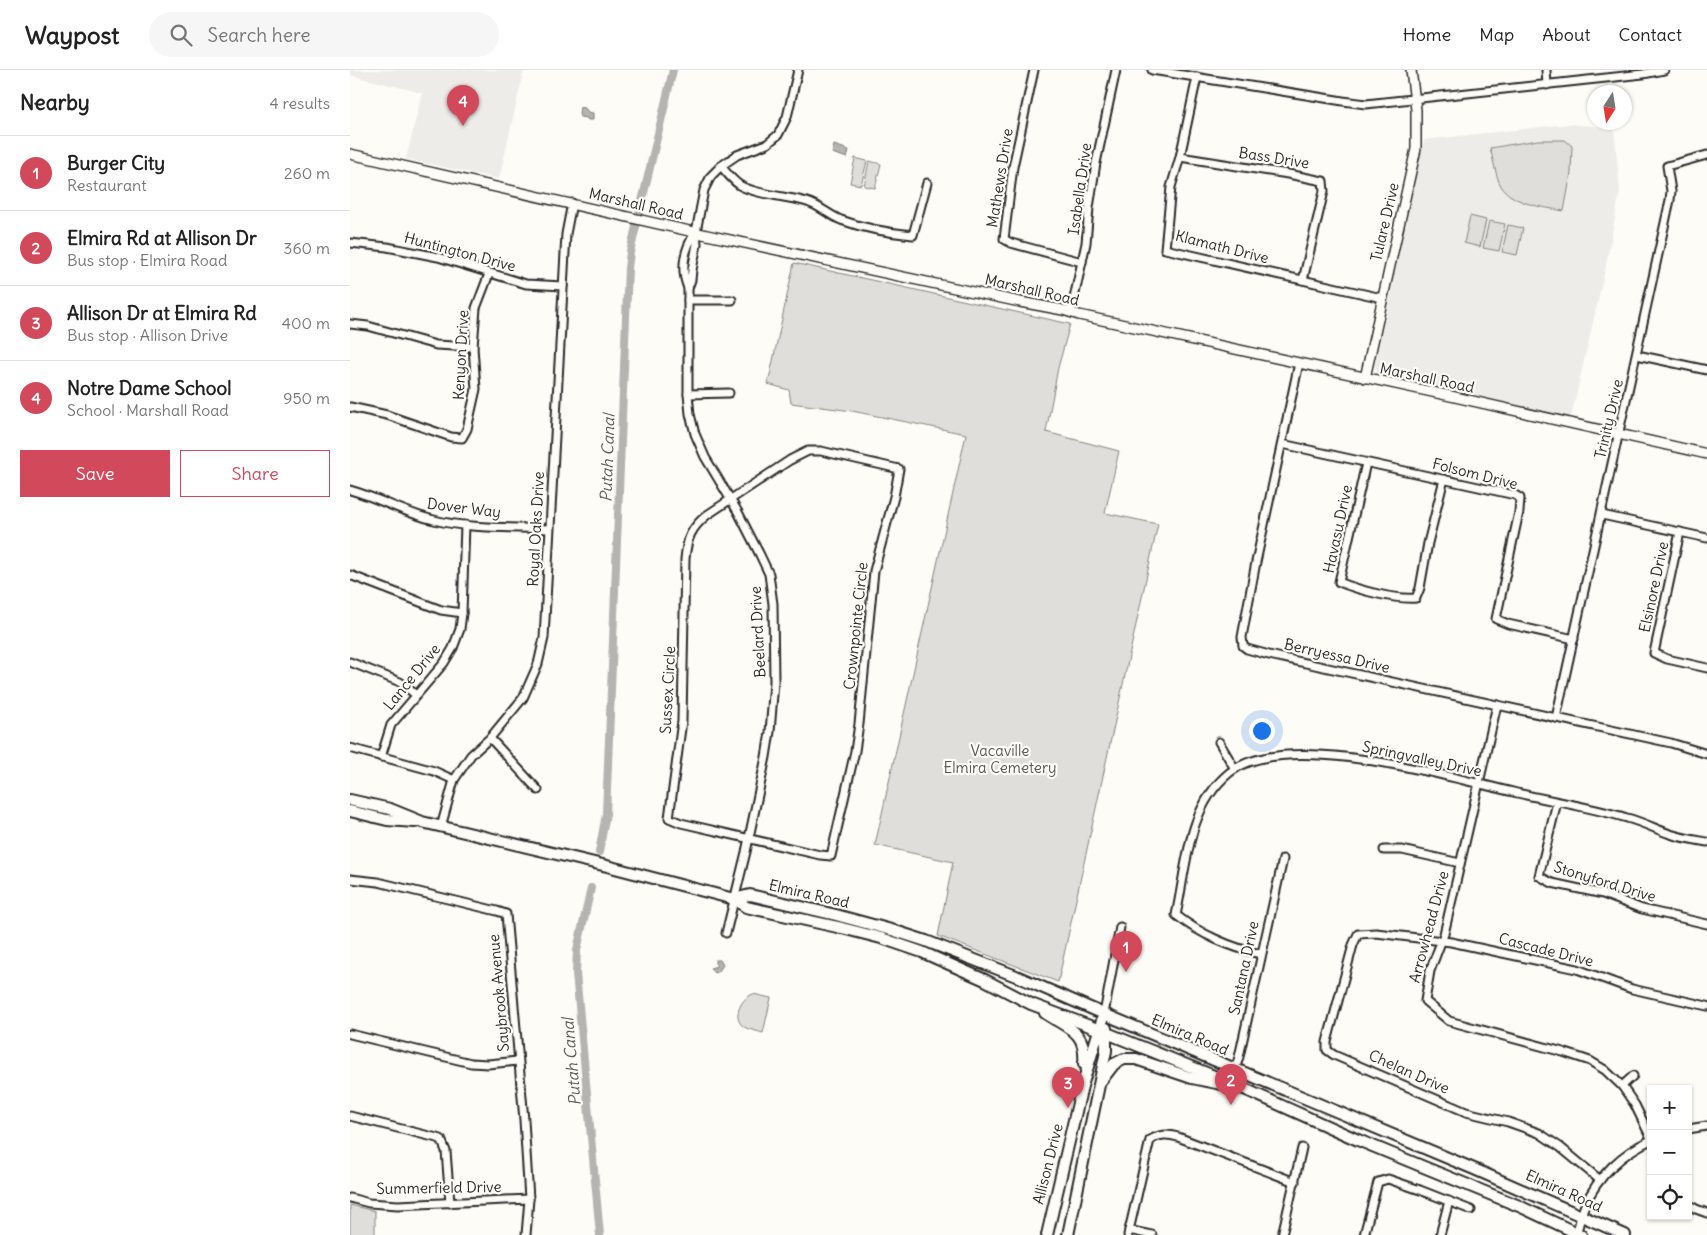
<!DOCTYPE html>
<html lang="en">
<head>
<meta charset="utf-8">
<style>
	:root { --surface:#fff; --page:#f6f6f6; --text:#222; --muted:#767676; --line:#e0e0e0; --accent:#d1495b }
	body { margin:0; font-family:Delius,sans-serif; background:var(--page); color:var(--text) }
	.controls { position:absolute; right:15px; bottom:15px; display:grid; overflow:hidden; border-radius:0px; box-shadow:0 1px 4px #0004 }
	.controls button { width:45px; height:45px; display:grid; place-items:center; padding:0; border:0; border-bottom:1px solid var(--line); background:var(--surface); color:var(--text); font:25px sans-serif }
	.compass { position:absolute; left:1237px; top:15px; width:45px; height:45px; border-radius:50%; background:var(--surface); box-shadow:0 1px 4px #0004; rotate:192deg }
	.you { position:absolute; left:911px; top:660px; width:18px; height:18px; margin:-12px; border:4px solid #fff; border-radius:50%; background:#1a73e8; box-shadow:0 0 0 8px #1a73e833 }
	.badge { display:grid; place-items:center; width:32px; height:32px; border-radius:50%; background:var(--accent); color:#fff; font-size:16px; font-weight:700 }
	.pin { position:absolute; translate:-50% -41px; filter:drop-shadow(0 1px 2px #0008) }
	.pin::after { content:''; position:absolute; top:26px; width:18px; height:15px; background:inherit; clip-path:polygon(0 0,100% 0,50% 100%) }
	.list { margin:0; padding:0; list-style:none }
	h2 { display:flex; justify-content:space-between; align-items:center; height:65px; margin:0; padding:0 20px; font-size:21px }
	h2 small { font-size:16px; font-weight:400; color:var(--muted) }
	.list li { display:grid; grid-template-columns:32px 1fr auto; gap:15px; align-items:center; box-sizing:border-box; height:75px; padding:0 20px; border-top:1px solid var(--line) }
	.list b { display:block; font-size:19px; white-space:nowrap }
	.list p { margin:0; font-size:16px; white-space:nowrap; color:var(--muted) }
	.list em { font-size:16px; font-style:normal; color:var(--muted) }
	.actions { display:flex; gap:10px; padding:15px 20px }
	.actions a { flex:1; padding:11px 0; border:1px solid var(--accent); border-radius:0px; text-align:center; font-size:18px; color:var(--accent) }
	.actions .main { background:var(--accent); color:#fff }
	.icon { flex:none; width:28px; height:28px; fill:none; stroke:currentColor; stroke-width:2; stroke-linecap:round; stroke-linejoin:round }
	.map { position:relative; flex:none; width:1357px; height:1165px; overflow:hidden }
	header { display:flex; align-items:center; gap:30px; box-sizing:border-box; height:70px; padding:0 25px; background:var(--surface); border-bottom:1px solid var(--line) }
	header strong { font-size:24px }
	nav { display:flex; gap:28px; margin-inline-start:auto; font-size:18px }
	.search { width:350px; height:45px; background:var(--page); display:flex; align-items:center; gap:12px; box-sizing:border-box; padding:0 18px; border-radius:28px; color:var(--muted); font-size:19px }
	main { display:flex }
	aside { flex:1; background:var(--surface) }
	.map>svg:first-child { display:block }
	.built { fill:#edece8 }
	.green { fill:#dfdeda; stroke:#858482 }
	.water { fill:#b5b4b1; stroke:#7e7d7b }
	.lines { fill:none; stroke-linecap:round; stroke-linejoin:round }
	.canal { stroke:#b5b4b1; stroke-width:8 }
	.minor-casing { stroke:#2b2b2b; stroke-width:11 }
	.tertiary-casing { stroke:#2b2b2b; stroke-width:12 }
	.secondary-casing { stroke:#2b2b2b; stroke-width:14 }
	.minor { stroke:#fdfcf7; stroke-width:7 }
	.tertiary { stroke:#fdfcf7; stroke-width:9 }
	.secondary { stroke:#fdfcf7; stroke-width:10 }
	.labels { text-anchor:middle; stroke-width:4.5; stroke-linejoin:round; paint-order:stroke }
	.street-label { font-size:15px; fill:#2b2b2b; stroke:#fdfcf7 }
	.park-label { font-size:15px; fill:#585857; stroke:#fdfcf7 }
	.water-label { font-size:16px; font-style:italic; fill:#5b5b5a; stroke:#fdfcf7 }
</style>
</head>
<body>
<header>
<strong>Waypost</strong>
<div class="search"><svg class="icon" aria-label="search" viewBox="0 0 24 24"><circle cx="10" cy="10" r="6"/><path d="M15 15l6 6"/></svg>Search here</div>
<nav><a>Home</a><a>Map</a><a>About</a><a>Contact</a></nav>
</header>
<main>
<aside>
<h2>Nearby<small>4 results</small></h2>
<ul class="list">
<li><span class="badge">1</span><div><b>Burger City</b><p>Restaurant</p></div><em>260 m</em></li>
<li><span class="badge">2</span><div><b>Elmira Rd at Allison Dr</b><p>Bus stop · Elmira Road</p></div><em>360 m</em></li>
<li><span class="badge">3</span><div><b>Allison Dr at Elmira Rd</b><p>Bus stop · Allison Drive</p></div><em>400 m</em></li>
<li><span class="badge">4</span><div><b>Notre Dame School</b><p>School · Marshall Road</p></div><em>950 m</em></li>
</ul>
<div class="actions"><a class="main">Save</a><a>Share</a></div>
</aside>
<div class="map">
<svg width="1357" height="1165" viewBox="0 0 1357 1165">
	<rect width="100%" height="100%" fill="#fdfcf7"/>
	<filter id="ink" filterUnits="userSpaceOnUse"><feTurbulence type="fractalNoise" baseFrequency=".02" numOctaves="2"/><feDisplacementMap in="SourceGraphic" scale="10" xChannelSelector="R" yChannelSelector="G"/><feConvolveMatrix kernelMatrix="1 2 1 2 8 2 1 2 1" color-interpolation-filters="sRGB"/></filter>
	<g filter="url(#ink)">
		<!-- built -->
		<g class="built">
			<polygon points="0,0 174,0 149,109 56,89 72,23 0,5"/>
			<polygon points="1218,54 1264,58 1270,122 1255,200 1221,347 1031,305 1027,303 1025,295 1074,70"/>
		</g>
		<!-- green -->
		<g class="green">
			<path d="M 1188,70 L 1215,70 L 1222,76 L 1221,103 L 1214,141 C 1193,137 1158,134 1149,112 C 1145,101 1143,89 1140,78 Z"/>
			<polygon points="505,88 517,91 511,115 500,113"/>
			<polygon points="519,91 531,94 525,118 514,116"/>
			<polygon points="1120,146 1136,150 1130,177 1114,173"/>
			<polygon points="1139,151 1155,154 1149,181 1133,178"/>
			<polygon points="1158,155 1173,158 1167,185 1152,182"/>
			<polygon points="444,193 720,254 708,298 696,362 769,381 755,443 808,454 708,912 588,866 603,792 525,775 616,364 502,341 441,333 439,320 418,314"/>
			<path d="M 403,924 L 421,928 L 413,963 C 408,961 399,960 394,957 C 381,948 391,928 403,924 Z"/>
			<polygon points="0,1135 25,1141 25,1165 0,1165"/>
		</g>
		<!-- water -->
		<g class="water">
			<polygon points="230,37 235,38 238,42 243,43 243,50 238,50 237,48 230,47 229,44"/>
			<polygon points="484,75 499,80 497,88 482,83"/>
			<polygon points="365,890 370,890 373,895 369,901 364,903 360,898 367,896 365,893"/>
		</g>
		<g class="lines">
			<!-- canal -->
			<g class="canal">
				<polyline points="249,782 256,744 278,198 280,182 323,0"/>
				<polyline points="241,818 227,880 226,903 250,1165"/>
			</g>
			<!-- minor casing -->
			<g class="minor-casing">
				<g id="minor">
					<polyline points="684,0 663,97 654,169 661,173 732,192"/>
					<polyline points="802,0 993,31 1016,34 1293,4 1314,0"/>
					<polyline points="1196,0 1197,15"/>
					<polyline points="847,7 830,87 821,117 815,179 1032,228"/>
					<polyline points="830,87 938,104 973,111 974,121 953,210"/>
					<path d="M 371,96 C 377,103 384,113 393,117 C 413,126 437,126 457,132 C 470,136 479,145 491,150 C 513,158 540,163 563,165 L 577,113"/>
					<path d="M 346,162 C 334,178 330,200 338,218 L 341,210 L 342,200 L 347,174 L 346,162 L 354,120 L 361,106 L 371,96 L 387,85 L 417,74 L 428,65 L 437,47 L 448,0"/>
					<polyline points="0,173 37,177 88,187 176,214 213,216"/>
					<polyline points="338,218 338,324 340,344 345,364 355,387 388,442 410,485 419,504 423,534 424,612 420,662 416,687 396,782 376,863"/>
					<polyline points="338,230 382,230"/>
					<polyline points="721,242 736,173 739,138 746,93 766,0"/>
					<polyline points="0,254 18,256 86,275 123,277"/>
					<polyline points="1287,285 1357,300"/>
					<polyline points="949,293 906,492 892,567 893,576 897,579 919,585 1321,673 1357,684"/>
					<polyline points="338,324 379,323"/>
					<polyline points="0,337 37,345 101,367 112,368 117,359 126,319 123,277 126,238 139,204"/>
					<polyline points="932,374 1165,425 1170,428 1169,442 1146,549 1158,554 1224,569"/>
					<path d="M 458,381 L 471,381 L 549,399 L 544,427 L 524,501 L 509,654 L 505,681 L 481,786 L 470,785 L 331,753 L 319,748 L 332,651 L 335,489 C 337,468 341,458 357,445 L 440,390 Z"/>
					<path d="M 1016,393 L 989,512 C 1008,520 1046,530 1066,528 L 1070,518 L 1078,473 L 1094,409"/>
					<path d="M 0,420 C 29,428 54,443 84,450 C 119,459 163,457 199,459"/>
					<polyline points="1252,445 1357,468"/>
					<polyline points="1330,462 1304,583 1317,589 1357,598"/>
					<polyline points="0,505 91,540 112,543"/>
					<polyline points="0,592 50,612 66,625"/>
					<polyline points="1147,635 1094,864 1080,901 1075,931 1099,951 1213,982 1240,991 1255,1000 1272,1016 1285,1035 1301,1068"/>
					<polyline points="1206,648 1320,130 1321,121 1317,96 1357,85"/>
					<polyline points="140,668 188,720"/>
					<polyline points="869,672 885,699"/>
					<polyline points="0,678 84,701 104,710"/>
					<polyline points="31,687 41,655 94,593 103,578 110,559 112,543 115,455"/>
					<polyline points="1207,732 1189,806 1202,813 1253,824 1292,839 1357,854"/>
					<polyline points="91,757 104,710 121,685 140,668 173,628 188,594 194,568 216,164 222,133"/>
					<polyline points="1034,780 1052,780 1110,793"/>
					<polyline points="0,809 28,812 147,841 156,844 174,1050 179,1129 176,1165"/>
					<path d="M 911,884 C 881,878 850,864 826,845 C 837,796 837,738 879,703 C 934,658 1098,707 1163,722 C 1201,731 1240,737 1277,748 C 1292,752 1306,759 1320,764 C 1332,768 1345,770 1357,772"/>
					<polyline points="754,944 770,857"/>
					<polyline points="0,964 121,993 138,994 168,991"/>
					<polyline points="881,1013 889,987 933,789"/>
					<polyline points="1272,1016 1283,1006"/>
					<polyline points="0,1046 91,1069 96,1081 100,1133"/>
					<polyline points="1338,1059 1357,1056"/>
					<polyline points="1250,1110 1210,1077 1189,1063 1158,1052 1116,1042 984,985 977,980 977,972 1003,875 1008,864 1026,863 1101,872 1227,899 1282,919 1357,936"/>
					<polyline points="0,1128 19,1133 48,1135 179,1129"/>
					<polyline points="1338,1134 1346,1139 1357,1143"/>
					<polyline points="779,1160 802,1165"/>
					<path d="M 778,1165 L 800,1070 C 810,1064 817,1064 828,1067 L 945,1112"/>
					<polyline points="932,1165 952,1078"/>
					<polyline points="1014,1165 1028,1112 1038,1109 1070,1120 1121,1140"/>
					<polyline points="1090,1165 1099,1131"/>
					<path d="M 1226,1165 C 1229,1155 1231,1144 1235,1135 C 1248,1106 1272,1083 1301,1070"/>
				</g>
			</g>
			<!-- tertiary casing -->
			<g class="tertiary-casing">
				<g id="tertiary">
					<polyline points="0,84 357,165 670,232 713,240 729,245 1096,325 1357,384"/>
					<polyline points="1015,308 1066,79 1066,40 1061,0"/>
				</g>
			</g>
			<!-- secondary casing -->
			<g class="secondary-casing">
				<g id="secondary">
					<polyline points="0,730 40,739 72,752 257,796 384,829 396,837 492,858 531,868 572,882 635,910 681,934 737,955 881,1013 1008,1070 1169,1136 1231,1165"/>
					<polyline points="0,741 37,750 65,752"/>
					<polyline points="384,829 400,825 486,845 545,861 576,871 666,906 754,944 1124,1099 1275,1165"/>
					<path d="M 695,943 C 718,959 737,960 734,994"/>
					<polyline points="751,1011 764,994 774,989 786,989 842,1008 871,1014"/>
					<polyline points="697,1165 732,1016 754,944"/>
					<polyline points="718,1165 756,981 756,958"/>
				</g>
			</g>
			<!-- minor -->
			<use href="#minor" class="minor"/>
			<!-- tertiary -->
			<use href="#tertiary" class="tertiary"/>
			<!-- secondary -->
			<use href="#secondary" class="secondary"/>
		</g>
	</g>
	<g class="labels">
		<!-- street labels -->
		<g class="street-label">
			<text transform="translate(924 88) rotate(9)" y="5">Bass Drive</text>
			<text transform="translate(650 108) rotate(-81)" y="5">Mathews Drive</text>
			<text transform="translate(730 119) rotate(-82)" y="5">Isabella Drive</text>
			<text transform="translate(286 134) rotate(13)" y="5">Marshall Road</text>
			<text transform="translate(1035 152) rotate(-77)" y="5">Tulare Drive</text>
			<text transform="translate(872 177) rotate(14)" y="5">Klamath Drive</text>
			<text transform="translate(110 182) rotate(15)" y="5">Huntington Drive</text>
			<text transform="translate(682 220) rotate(13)" y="5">Marshall Road</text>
			<text transform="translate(111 285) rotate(-87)" y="5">Kenyon Drive</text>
			<text transform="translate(1077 308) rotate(12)" y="5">Marshall Road</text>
			<text transform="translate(1259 349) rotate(-77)" y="5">Trinity Drive</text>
			<text transform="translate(1125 404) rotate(14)" y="5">Folsom Drive</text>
			<text transform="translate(114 438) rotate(7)" y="5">Dover Way</text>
			<text transform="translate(186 459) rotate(-87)" y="5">Royal Oaks Drive</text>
			<text transform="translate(988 459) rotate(-78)" y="5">Havasu Drive</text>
			<text transform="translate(1304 517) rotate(-78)" y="5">Elsinore Drive</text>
			<text transform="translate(506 556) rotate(-84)" y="5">Crownpointe Circle</text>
			<text transform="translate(408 562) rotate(-93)" y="5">Beelard Drive</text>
			<text transform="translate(987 586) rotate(13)" y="5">Berryessa Drive</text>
			<text transform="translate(62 607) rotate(-51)" y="5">Lance Drive</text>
			<text transform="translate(318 620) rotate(-87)" y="5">Sussex Circle</text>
			<text transform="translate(1072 689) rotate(12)" y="5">Springvalley Drive</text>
			<text transform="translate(1255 812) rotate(17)" y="5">Stonyford Drive</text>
			<text transform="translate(459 824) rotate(13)" y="5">Elmira Road</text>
			<text transform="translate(1079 857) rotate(-75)" y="5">Arrowhead Drive</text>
			<text transform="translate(1196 880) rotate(14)" y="5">Cascade Drive</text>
			<text transform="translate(894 898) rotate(-78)" y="5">Santana Drive</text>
			<text transform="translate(149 923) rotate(-95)" y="5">Saybrook Avenue</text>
			<text transform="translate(840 965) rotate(23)" y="5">Elmira Road</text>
			<text transform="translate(1059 1002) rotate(24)" y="5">Chelan Drive</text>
			<text transform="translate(698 1094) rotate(-76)" y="5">Allison Drive</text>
			<text transform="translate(89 1118) rotate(-1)" y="5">Summerfield Drive</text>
			<text transform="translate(1214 1121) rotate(24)" y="5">Elmira Road</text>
		</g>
		<!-- park labels -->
		<g class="park-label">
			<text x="650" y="686">Vacaville<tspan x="650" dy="17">Elmira Cemetery</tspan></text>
		</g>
		<!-- water labels -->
		<g class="water-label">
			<text transform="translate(257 388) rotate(-88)" y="6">Putah Canal</text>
			<text transform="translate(221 992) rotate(-95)" y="6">Putah Canal</text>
		</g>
	</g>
</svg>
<div class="controls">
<button>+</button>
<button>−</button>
<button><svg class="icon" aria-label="locate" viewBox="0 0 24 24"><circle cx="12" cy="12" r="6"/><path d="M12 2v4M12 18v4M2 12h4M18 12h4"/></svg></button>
</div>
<svg class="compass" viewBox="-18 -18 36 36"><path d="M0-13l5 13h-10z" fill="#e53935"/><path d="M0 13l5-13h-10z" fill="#767676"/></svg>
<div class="you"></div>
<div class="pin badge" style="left:776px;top:902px">1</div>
<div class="pin badge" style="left:881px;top:1035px">2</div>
<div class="pin badge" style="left:718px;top:1038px">3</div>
<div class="pin badge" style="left:113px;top:56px">4</div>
</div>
</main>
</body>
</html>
